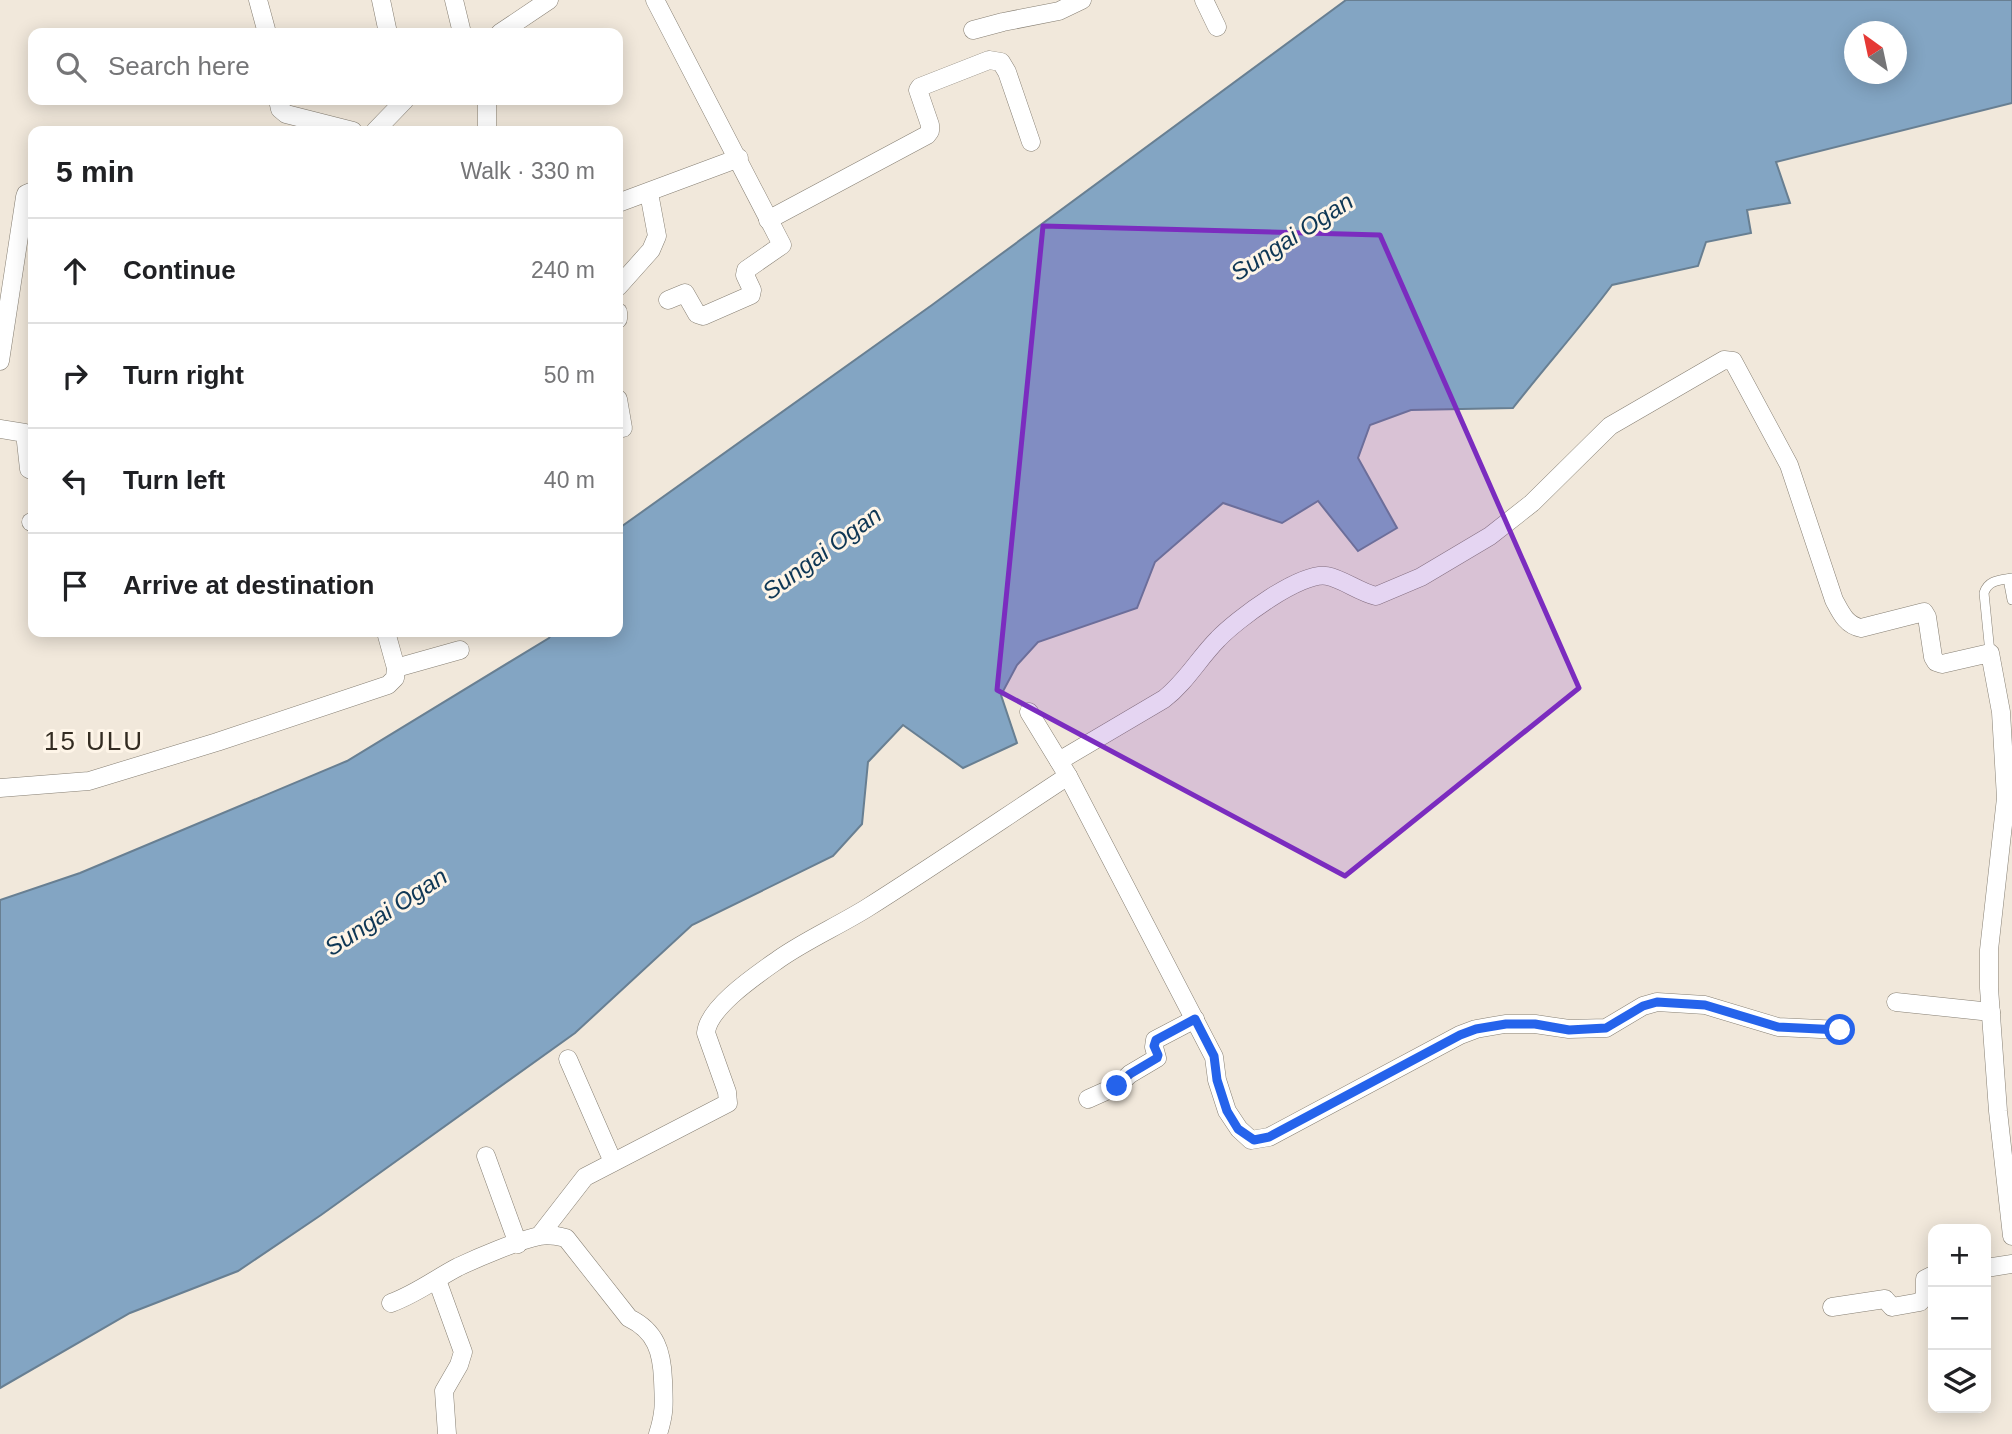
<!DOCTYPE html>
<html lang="en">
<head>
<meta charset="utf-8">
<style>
	:root { --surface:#fff; --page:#f2f2f2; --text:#202124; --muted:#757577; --line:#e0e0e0 }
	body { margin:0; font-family:Helvetica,sans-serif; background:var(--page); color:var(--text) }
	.controls { position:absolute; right:21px; bottom:21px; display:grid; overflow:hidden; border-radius:14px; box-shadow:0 4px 18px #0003 }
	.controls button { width:63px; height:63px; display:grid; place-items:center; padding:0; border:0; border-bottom:2px solid var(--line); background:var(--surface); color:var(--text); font:35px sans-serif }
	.compass { position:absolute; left:1844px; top:21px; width:63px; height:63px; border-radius:50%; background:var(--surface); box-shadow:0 4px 18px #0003; rotate:327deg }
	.stop { position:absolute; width:21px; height:21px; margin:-16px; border:5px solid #2563eb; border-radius:50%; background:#fff }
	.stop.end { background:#2563eb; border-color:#fff; box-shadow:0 2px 7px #0008 }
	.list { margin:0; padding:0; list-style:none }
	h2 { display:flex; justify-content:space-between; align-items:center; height:91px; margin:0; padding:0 28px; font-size:30px }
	h2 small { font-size:23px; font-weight:400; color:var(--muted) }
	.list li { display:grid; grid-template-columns:46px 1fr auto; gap:21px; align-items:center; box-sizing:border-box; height:105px; padding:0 28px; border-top:2px solid var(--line) }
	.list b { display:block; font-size:26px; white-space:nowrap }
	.list em { font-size:23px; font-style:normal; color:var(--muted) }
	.icon { flex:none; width:38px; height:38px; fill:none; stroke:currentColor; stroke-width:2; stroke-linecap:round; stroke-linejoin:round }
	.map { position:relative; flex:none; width:2012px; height:1434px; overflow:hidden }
	.search { position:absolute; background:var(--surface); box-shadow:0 4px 18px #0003; left:28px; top:28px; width:595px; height:77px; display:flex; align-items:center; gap:18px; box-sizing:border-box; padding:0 24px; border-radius:14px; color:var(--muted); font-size:26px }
	.panel { position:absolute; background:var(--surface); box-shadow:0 4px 18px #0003; left:28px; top:126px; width:595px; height:511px; border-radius:14px }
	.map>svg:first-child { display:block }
	.water { fill:#83a5c3; stroke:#687f92; stroke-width:2; fill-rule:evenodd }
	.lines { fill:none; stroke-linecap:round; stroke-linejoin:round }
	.service-casing { stroke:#867f73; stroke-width:10 }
	.minor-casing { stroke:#867f73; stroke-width:19 }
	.service { stroke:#fff; stroke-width:9 }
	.minor { stroke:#fff; stroke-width:18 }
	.route { stroke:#2563eb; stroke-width:9 }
	.marked { fill:#7b2cbf; fill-opacity:0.2; stroke:#7b2cbf; stroke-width:5; stroke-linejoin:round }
	.labels { text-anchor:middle; stroke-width:6; stroke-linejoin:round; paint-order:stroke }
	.water-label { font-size:24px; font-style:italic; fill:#0e3755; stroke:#fef5e8 }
	.quarter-label { font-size:26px; letter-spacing:2px; fill:#332c22; stroke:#fef5e8 }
</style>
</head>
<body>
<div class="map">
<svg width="2012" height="1434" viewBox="0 0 2012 1434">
	<rect width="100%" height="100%" fill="#f1e8db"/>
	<!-- water -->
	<path class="water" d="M 1346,0 L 2012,0 L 2012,103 L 1776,162 L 1790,203 L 1747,210 L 1751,233 L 1706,242 L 1698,266 L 1612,285 C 1580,328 1545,367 1513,408 L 1411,410 L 1370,425 L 1358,458 L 1397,528 L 1358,551 L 1318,501 L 1282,523 L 1223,503 L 1155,562 L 1137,608 L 1038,642 L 1017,665 L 1001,695 L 1017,743 L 963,768 L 903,725 L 868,762 L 862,824 L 833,856 L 692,925 L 575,1033 L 321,1215 L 238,1271 L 130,1313 L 0,1388 L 0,900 L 80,873 L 347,761 L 549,638 L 553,632 L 618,632 L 618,529 L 932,305 ZM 1854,32 L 1896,32 L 1896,74 L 1854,74 Z"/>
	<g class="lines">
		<!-- service casing -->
		<g class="service-casing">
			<g id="service">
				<polyline points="2008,579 2012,600"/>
				<path d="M 1990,653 L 1984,593 C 1988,580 2000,580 2012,578"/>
			</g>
		</g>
		<!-- minor casing -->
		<g class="minor-casing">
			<g id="minor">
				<polyline points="258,0 267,33"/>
				<polyline points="381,0 388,33"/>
				<polyline points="454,0 462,33"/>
				<polyline points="655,0 782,245 746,270 745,275 752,290 751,295 703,316 697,314 685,293 668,300"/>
				<polyline points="1204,0 1217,27"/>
				<polyline points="973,30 1003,22 1059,11 1082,0"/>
				<polyline points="500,33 549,0"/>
				<polyline points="278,100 280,109 286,114 353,131"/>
				<polyline points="487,100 487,131"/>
				<polyline points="375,131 405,100"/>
				<polyline points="618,203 739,158"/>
				<polyline points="768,220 927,135 930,131 930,125 918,90 920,87 989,60 1001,62 1007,72 1031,142"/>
				<polyline points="618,287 651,250 657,236 649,193"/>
				<polyline points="618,312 618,319"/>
				<polyline points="0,361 25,197 26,194 33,191"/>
				<polyline points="618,399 623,428"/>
				<polyline points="0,429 25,433 29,469 33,471"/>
				<polyline points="31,522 33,522"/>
				<polyline points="396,668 460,650"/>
				<polyline points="1029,712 1068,776 1214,1057 1217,1080 1227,1111 1239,1129 1251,1140 1269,1137 1460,1035 1476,1029 1505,1024 1535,1024 1569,1029 1606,1028 1643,1006 1657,1002 1705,1005 1778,1027 1841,1030"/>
				<path d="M 1059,761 L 1164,699 C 1186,682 1199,658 1218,639 C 1236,620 1301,571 1327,576 C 1343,579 1359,592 1376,596 L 1421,577 L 1490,536 L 1532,503 L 1610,426 L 1724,360 L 1733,361 L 1789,465 L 1834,600 C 1841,613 1846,625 1861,628 L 1924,612 L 1927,617 L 1933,657 L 1936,662 L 1942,664 L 1990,653 L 2001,712 L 2006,798 L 1989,950 L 1989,988 L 1998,1111 L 2012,1236"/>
				<polyline points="0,788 89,781 217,742 388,685 395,678 396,668 386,632"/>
				<polyline points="1896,1002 1991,1012"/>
				<polyline points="568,1059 613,1162"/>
				<polyline points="1088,1099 1117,1086 1130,1074 1157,1058 1154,1047 1155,1040 1195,1019"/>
				<polyline points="486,1156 518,1244"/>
				<path d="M 540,1235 L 585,1177 L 728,1103 L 727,1092 L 706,1033 C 708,1007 758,974 779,959 C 806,940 838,926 867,908 C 935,865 1001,820 1068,776"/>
				<polyline points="1986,1268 2012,1264"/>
				<polyline points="437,1280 463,1352 459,1365 444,1391 447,1434"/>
				<path d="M 391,1303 C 416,1294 435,1279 458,1267 C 477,1258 519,1240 540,1236 C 549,1234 557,1236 566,1238 L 629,1318 C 656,1331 662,1352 663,1380 C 664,1403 665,1412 658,1434"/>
				<polyline points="1832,1307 1885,1299 1892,1307 1920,1302 1925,1296 1925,1279 1933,1275"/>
			</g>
		</g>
		<!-- service -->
		<use href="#service" class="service"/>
		<!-- minor -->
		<use href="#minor" class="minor"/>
	</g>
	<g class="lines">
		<!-- route -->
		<polyline class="route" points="1117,1086 1130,1074 1157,1058 1158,1055 1154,1046 1156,1040 1195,1019 1214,1056 1217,1080 1227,1111 1238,1129 1254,1140 1269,1137 1460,1035 1476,1029 1506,1024 1535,1024 1569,1030 1606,1028 1643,1006 1657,1002 1705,1005 1778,1027 1840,1030"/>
	</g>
	<!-- marked area -->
	<path class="marked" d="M 1043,226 L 1380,235 L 1579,688 L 1345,876 L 997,690 Z"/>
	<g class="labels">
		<!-- water labels -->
		<g class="water-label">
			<text transform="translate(1292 237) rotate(-33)" y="8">Sungai Ogan</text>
			<text transform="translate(822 553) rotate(-36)" y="8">Sungai Ogan</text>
			<text transform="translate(386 912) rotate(-33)" y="8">Sungai Ogan</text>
		</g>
		<!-- quarter labels -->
		<g class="quarter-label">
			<text x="94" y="750">15 ULU</text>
		</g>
	</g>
</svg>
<div class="controls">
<button>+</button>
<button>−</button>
<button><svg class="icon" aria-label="layers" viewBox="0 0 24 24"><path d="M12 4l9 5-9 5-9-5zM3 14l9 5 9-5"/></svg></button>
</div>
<svg class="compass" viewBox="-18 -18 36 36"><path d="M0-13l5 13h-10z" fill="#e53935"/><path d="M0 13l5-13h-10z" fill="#757577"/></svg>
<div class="stop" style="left:1840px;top:1030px"></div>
<div class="stop end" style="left:1117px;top:1086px"></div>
<div class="search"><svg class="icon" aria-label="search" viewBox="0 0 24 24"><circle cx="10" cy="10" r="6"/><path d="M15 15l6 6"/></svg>Search here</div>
<section class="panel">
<h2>5 min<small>Walk · 330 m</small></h2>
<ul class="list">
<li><svg class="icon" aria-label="ahead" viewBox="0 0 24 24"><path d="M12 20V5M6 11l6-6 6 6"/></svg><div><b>Continue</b></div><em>240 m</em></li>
<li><svg class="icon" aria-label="right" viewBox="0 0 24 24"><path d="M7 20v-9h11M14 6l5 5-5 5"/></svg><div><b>Turn right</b></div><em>50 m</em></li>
<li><svg class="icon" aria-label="left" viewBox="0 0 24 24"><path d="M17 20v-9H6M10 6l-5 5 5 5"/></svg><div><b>Turn left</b></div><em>40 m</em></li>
<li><svg class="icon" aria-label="arrive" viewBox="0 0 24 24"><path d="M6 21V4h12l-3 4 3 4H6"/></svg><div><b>Arrive at destination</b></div></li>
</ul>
</section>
</div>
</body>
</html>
